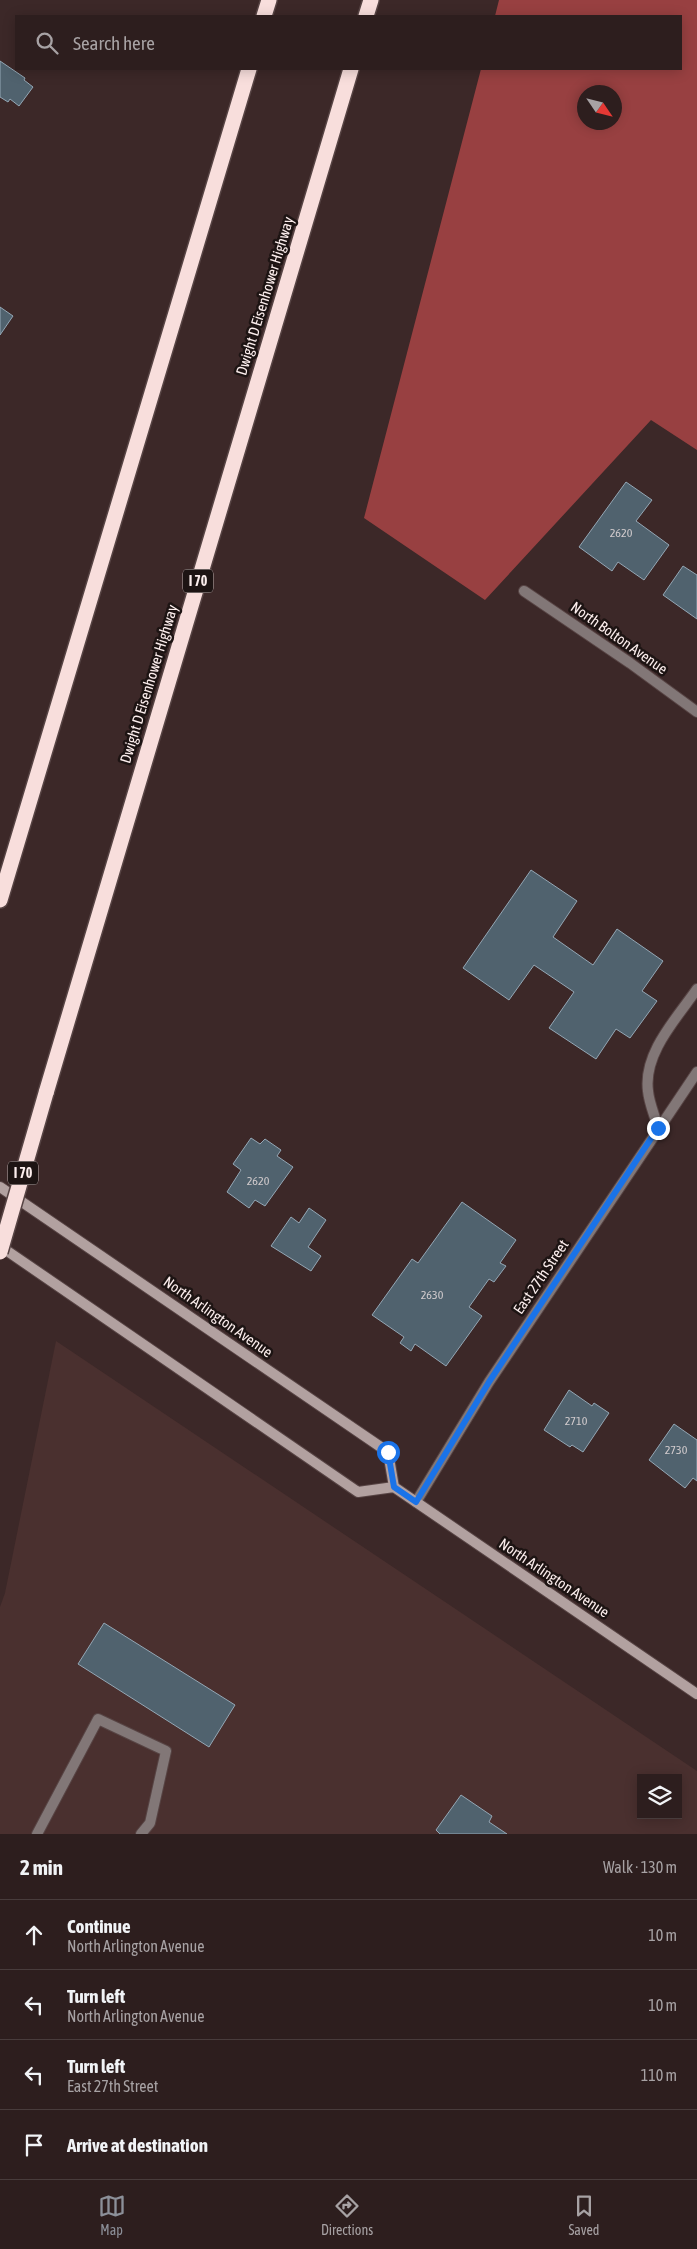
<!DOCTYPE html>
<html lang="en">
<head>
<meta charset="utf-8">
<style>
	:root { --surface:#2d1e1e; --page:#352727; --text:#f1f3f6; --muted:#a7a2a4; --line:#483c3c; --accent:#8c9099 }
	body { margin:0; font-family:"Asap Condensed",sans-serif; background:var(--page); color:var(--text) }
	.controls { position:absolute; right:15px; bottom:15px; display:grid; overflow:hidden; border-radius:0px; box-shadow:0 2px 12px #0003 }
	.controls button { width:45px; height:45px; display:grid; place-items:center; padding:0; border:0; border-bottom:1px solid var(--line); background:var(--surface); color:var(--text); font:25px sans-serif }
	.compass { position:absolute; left:577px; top:85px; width:45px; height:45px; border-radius:50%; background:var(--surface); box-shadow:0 2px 12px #0003; rotate:125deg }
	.stop { position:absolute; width:15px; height:15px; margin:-11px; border:4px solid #1a73e8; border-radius:50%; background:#fff }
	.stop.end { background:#1a73e8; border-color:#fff; box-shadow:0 1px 5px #0008 }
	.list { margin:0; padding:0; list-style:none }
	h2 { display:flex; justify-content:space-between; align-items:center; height:65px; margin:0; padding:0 20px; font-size:21px }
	h2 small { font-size:16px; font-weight:400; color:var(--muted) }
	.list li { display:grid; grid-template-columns:32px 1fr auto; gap:15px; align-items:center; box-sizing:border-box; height:70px; padding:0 20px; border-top:1px solid var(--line) }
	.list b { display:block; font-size:19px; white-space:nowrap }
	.list p { margin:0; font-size:16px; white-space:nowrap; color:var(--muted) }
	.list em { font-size:16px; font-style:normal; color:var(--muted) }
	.icon { flex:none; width:28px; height:28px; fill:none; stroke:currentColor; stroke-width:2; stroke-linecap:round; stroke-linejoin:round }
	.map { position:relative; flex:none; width:697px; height:1834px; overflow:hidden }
	.search { position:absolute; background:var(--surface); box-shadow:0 2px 12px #0003; left:15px; right:15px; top:15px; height:55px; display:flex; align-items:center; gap:12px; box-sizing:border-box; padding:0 18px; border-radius:0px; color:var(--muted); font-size:19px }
	.sheet { height:345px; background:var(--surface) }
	nav { display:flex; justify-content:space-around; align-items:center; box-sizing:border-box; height:70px; border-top:1px solid var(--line); background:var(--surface); font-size:14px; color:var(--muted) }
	nav a { display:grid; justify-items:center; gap:2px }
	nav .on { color:var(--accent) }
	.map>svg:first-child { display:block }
	.built { fill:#4a302f; fill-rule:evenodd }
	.forest { fill:#984041; fill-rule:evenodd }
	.building { fill:#50626e; stroke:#94a7b5 }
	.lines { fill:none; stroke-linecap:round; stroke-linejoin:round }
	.service-casing { stroke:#574444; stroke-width:12 }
	.minor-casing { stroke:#574444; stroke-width:12 }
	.secondary-casing { stroke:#574444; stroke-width:12 }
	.motorway-casing { stroke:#574444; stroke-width:18 }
	.service { stroke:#827777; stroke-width:10 }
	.minor { stroke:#827777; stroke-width:10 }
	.secondary { stroke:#b2a1a0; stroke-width:10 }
	.motorway { stroke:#f8dedc; stroke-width:15 }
	.motorway-bridge-casing { stroke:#574444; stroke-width:18; stroke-linecap:butt }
	.motorway-bridge { stroke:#f8dedc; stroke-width:15 }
	.route { stroke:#1a73e8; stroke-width:6 }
	.labels { text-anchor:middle; stroke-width:5; stroke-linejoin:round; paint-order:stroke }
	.number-label { font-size:12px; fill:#d1cbcd }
	.shield { fill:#1d1413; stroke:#b9adac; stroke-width:1 }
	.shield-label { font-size:14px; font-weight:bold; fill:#fceeed }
	.street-label { font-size:15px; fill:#fceeed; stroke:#1d1413 }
</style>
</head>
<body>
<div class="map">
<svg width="697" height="1834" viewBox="0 0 697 1834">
	<rect width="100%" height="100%" fill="#3c2828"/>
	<!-- built -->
	<path class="built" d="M 56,1341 L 697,1771 L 697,1834 L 0,1834 L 0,1607 L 5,1593 ZM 641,1778 L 678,1778 L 678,1815 L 641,1815 Z"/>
	<!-- forest -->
	<path class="forest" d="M 499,0 L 697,0 L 697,450 L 651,420 L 485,600 L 364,518 L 481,69 L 681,69 L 681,16 L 495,16 ZM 584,92 L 614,92 L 614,122 L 584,122 Z"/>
	<!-- building -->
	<g class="building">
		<polygon points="0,61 25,78 24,80 33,87 19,106 10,99 8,102 0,97"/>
		<polygon points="0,307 13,316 0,335"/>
		<polygon points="626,482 652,500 636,521 669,545 644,580 618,562 612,571 579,547"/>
		<polygon points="683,566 697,575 697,619 663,595"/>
		<polygon points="531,870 577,901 553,937 593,965 617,929 663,961 642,991 657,1001 630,1038 616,1029 596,1059 549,1028 574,992 534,965 509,1000 463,968"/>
		<polygon points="251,1138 260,1144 265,1139 281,1150 277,1156 293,1167 265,1206 255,1200 249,1208 227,1192 241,1170 233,1164"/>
		<polygon points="462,1202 516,1240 500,1263 506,1266 494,1282 489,1279 469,1307 482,1316 446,1366 415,1344 411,1351 400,1343 404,1337 372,1315 412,1259 418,1263"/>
		<polygon points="309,1208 326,1220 308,1247 321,1256 311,1271 271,1246 291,1217 299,1223"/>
		<polygon points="569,1390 592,1406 594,1403 609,1413 583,1452 572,1445 570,1447 544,1430"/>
		<polygon points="674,1424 697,1440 697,1481 693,1478 685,1488 649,1460"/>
		<polygon points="104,1623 235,1705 209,1747 78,1664"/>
		<polygon points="461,1795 492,1816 489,1822 507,1834 440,1834 436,1830"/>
	</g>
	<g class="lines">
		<!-- service casing -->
		<g class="service-casing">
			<g id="service">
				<path d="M 658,1128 C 655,1116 649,1103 648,1091 C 643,1053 677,1018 697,989"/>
				<polyline points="37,1834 98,1719 166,1751 150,1823 141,1834"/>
			</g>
		</g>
		<!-- minor casing -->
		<g class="minor-casing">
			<g id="minor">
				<polyline points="524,591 630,663 697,712"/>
				<polyline points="416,1502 489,1382 697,1072"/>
			</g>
		</g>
		<!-- secondary casing -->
		<g class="secondary-casing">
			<g id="secondary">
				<polyline points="0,1187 388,1452 394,1487"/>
				<polyline points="0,1246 358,1492 394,1487 697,1694"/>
			</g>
		</g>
		<!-- motorway casing -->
		<g class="motorway-casing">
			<g id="motorway">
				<polyline points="264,16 269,0"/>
				<polyline points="366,16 371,0"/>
				<polyline points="0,900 249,69"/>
				<polyline points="46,1093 351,69"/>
			</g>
		</g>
		<!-- service -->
		<use href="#service" class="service"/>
		<!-- minor -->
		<use href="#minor" class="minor"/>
		<!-- secondary -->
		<use href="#secondary" class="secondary"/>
		<!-- motorway -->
		<use href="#motorway" class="motorway"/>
		<!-- motorway-bridge casing -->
		<g class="motorway-bridge-casing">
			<polyline id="motorway-bridge" points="0,1252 46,1093"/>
		</g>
		<!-- motorway-bridge -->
		<use href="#motorway-bridge" class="motorway-bridge"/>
	</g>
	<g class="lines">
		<!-- route -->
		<polyline class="route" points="388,1452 394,1487 416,1502 489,1382 658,1128"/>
	</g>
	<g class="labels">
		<!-- number labels -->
		<g class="number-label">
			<text x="621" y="537">2620</text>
			<text x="258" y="1185">2620</text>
			<text x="432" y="1299">2630</text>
			<text x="576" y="1425">2710</text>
			<text x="676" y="1454">2730</text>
		</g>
		<!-- shield labels -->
		<g class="shield">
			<rect x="183" y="569.5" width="30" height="23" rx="4"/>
			<rect x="8" y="1161.5" width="30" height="23" rx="4"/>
		</g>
		<g class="shield-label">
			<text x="198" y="586">I 70</text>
			<text x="23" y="1178">I 70</text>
		</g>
		<!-- street labels -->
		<g class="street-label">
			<text transform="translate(265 296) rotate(-73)" y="5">Dwight D Eisenhower Highway</text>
			<text transform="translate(619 638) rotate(35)" y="5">North Bolton Avenue</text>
			<text transform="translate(149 684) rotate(-73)" y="5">Dwight D Eisenhower Highway</text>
			<text transform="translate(541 1277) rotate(-56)" y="5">East 27th Street</text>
			<text transform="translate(218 1317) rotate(35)" y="5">North Arlington Avenue</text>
			<text transform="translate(554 1578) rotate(34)" y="5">North Arlington Avenue</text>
		</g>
	</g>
</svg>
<div class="controls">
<button><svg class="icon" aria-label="layers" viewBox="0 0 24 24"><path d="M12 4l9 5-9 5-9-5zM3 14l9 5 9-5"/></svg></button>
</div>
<svg class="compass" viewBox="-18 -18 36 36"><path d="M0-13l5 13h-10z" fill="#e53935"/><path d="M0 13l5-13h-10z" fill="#a7a2a4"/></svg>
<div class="stop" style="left:388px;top:1452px"></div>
<div class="stop end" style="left:658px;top:1128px"></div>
<div class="search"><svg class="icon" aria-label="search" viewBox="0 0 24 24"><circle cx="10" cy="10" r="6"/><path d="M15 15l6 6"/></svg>Search here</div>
</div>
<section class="sheet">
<h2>2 min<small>Walk · 130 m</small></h2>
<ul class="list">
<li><svg class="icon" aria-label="ahead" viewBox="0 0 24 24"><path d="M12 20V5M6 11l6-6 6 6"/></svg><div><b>Continue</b><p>North Arlington Avenue</p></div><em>10 m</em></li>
<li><svg class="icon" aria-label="left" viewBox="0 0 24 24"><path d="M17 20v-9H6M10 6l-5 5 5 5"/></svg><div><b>Turn left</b><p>North Arlington Avenue</p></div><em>10 m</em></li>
<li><svg class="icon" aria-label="left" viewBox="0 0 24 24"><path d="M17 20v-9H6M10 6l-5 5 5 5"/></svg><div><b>Turn left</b><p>East 27th Street</p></div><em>110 m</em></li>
<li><svg class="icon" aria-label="arrive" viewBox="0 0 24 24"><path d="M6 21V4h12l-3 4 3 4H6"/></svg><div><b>Arrive at destination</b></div></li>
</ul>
</section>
<nav>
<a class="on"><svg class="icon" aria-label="map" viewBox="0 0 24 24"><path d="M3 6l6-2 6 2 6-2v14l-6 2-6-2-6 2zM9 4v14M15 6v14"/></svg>Map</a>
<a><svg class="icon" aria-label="directions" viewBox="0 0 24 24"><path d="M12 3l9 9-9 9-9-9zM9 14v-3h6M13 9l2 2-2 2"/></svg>Directions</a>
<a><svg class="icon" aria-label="saved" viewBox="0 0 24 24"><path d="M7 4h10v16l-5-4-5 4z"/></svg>Saved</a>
</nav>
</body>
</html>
